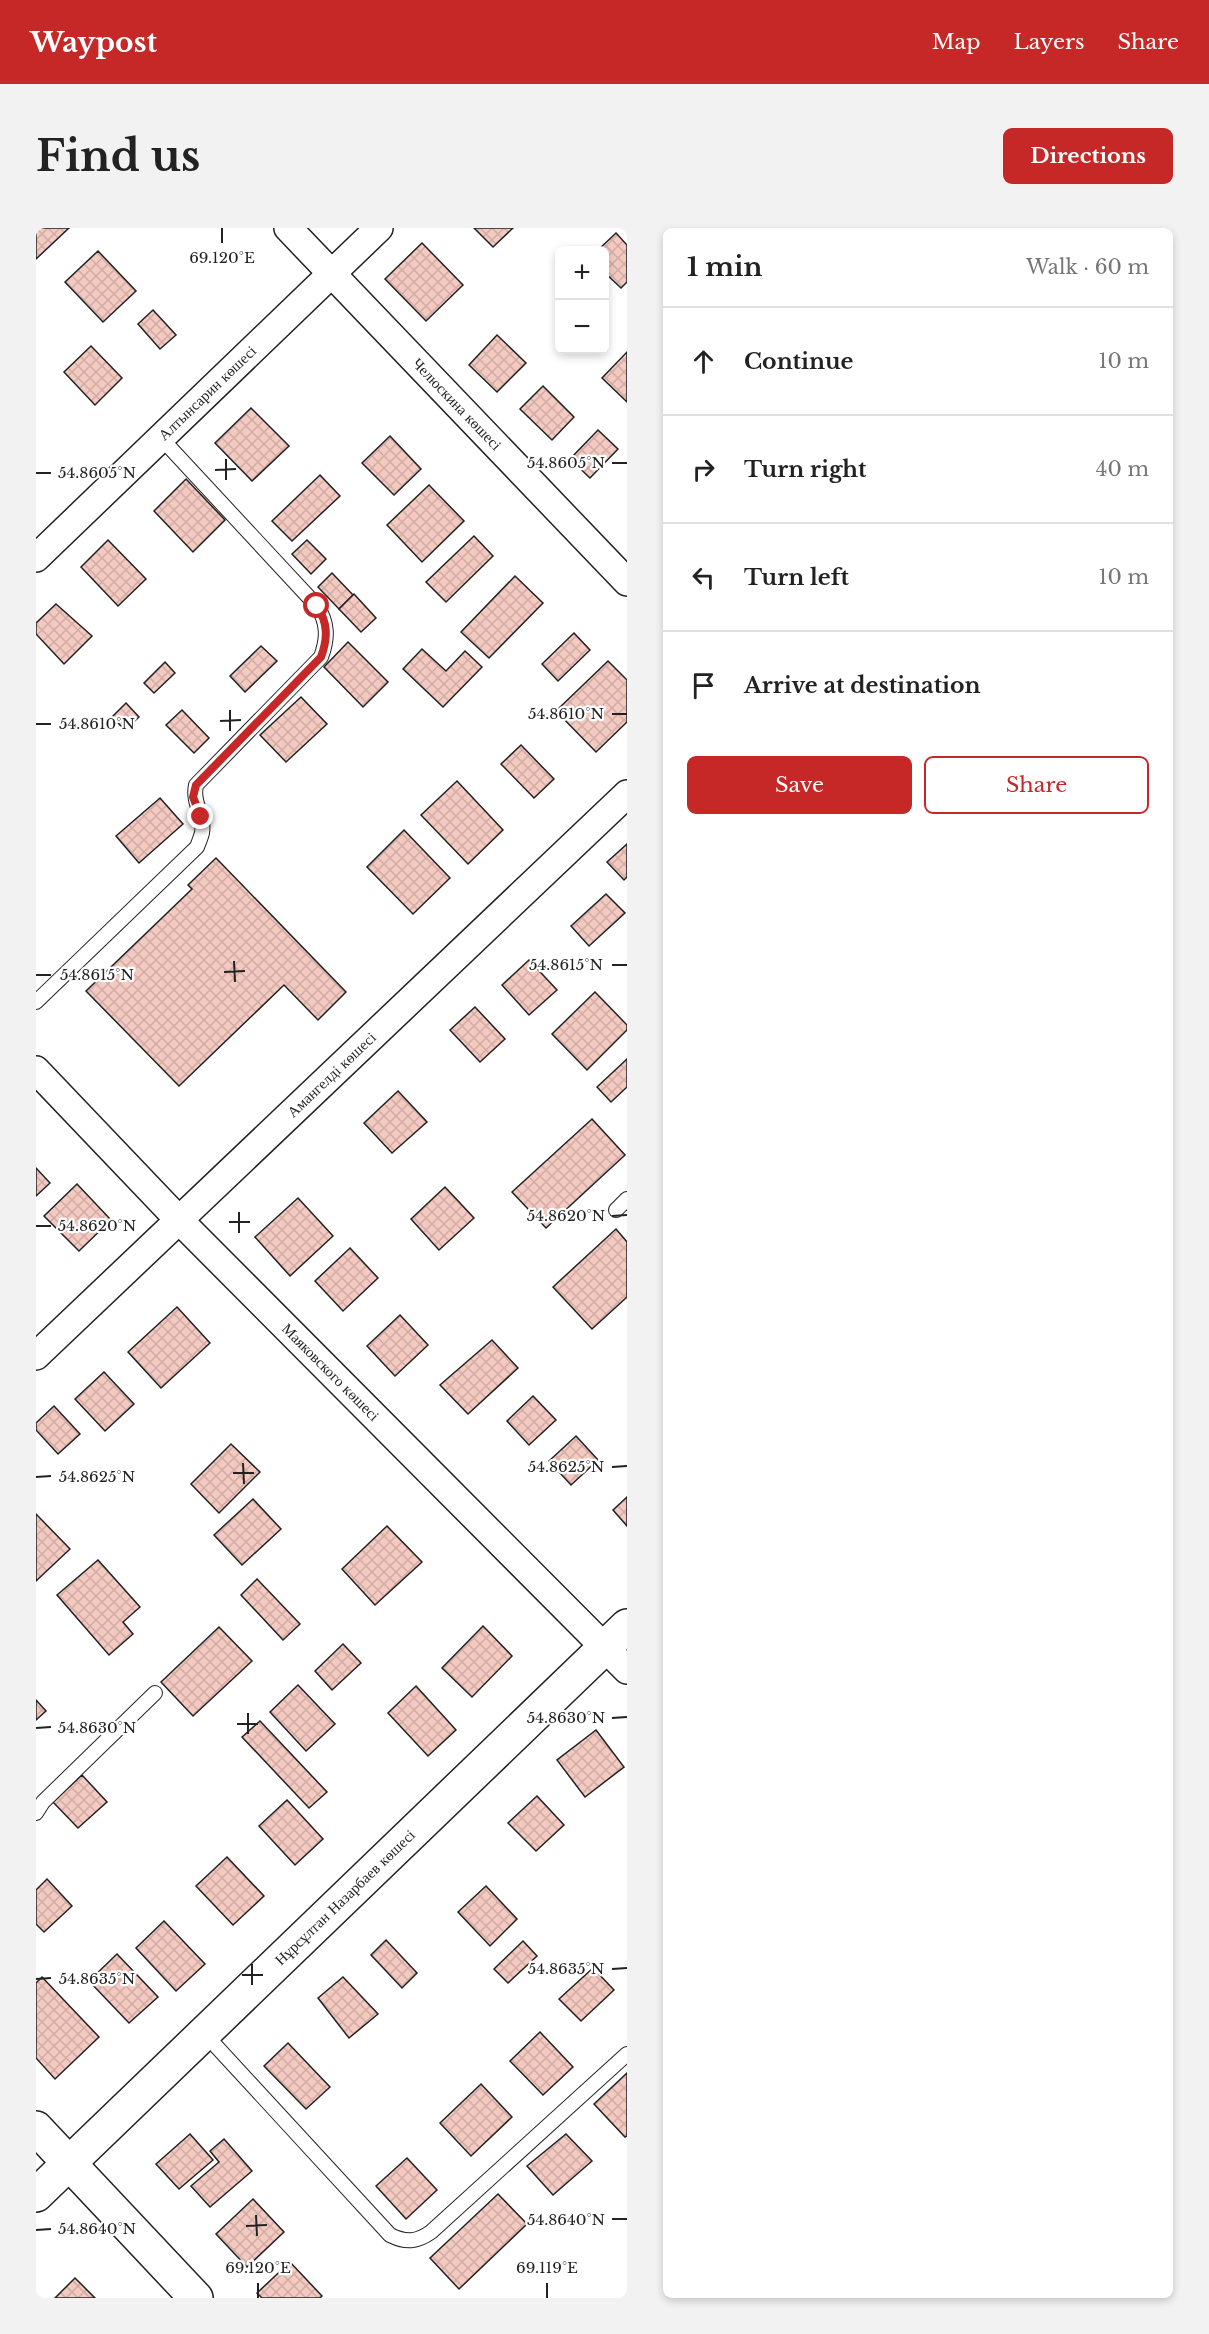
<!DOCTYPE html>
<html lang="en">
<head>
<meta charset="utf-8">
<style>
	:root { --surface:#fff; --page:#f2f2f2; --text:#222; --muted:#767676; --line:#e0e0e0; --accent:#c62828 }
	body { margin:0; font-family:"Libre Baskerville",serif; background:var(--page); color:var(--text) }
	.controls { position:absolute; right:18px; top:18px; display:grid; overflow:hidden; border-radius:9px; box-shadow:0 3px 9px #0003 }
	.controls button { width:54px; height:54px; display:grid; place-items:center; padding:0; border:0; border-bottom:2px solid var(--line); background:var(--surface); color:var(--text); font:30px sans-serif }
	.stop { position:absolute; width:18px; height:18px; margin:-14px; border:4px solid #c62828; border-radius:50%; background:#fff }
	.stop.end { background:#c62828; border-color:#fff; box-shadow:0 2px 6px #0008 }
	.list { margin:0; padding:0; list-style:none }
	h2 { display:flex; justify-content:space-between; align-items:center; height:78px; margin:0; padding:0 24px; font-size:26px }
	h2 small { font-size:20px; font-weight:400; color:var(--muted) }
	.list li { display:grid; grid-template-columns:39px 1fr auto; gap:18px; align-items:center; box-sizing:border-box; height:108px; padding:0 24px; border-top:2px solid var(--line) }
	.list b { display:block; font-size:22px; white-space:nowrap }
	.list em { font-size:20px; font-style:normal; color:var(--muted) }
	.actions { display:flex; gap:12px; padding:18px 24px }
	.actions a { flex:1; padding:14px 0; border:2px solid var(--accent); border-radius:9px; text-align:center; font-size:21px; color:var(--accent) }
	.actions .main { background:var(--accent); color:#fff }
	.icon { flex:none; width:33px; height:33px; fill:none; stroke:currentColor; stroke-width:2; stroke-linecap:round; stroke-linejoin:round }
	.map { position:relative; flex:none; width:591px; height:2070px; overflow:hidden; border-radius:9px }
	header { display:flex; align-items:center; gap:36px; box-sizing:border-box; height:84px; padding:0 30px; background:var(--accent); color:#fff }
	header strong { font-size:28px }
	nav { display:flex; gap:33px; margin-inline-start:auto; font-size:21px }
	.intro { display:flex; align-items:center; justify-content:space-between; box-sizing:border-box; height:144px; padding:0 36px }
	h1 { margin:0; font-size:42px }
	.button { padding:15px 27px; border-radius:9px; background:var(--accent); color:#fff; font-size:21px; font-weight:700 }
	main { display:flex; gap:36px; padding:0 36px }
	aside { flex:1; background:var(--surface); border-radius:9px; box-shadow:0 3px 9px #0003 }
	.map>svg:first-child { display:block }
	.building { fill:url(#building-cross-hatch); stroke:#222; stroke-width:1.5 }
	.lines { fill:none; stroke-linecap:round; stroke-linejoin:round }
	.lane-casing { stroke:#222; stroke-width:16 }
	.street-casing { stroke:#222; stroke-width:30 }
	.secondary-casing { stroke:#222; stroke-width:36 }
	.lane { stroke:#fff; stroke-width:14 }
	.street { stroke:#fff; stroke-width:27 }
	.secondary { stroke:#fff; stroke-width:33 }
	.route { stroke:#c62828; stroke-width:8 }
	.ticks { fill:none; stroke:#222; stroke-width:2 }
	.labels { text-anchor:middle; stroke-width:4.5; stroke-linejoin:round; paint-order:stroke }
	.street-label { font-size:15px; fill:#222; stroke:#fff }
	.ticks-label { font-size:15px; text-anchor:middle; fill:#222; stroke:#fff; stroke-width:4.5; stroke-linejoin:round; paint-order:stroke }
</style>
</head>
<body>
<header>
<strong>Waypost</strong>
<nav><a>Map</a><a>Layers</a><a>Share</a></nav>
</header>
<div class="intro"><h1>Find us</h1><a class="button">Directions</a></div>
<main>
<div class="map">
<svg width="591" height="2070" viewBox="0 0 591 2070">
	<defs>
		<pattern id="building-cross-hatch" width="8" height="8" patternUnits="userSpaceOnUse" patternTransform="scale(1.5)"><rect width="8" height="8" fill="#f3c9c0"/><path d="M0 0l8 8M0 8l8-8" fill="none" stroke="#d0aca5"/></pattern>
	</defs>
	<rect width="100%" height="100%" fill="#fff"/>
	<!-- building -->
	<g class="building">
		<polygon points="0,0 33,0 0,31"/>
		<polygon points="438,0 477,0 457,19"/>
		<polygon points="580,5 591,17 591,54 585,60 568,44 568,22 562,22"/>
		<polygon points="386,15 427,57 390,93 349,51"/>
		<polygon points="62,23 100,63 67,94 29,54"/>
		<polygon points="117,82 140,107 124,121 102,96"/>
		<polygon points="461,107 490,135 461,164 433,137"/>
		<polygon points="55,118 86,150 59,177 28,144"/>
		<polygon points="591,124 591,174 566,150"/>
		<polygon points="507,158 538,189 516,212 484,181"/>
		<polygon points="215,180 253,218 216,253 179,215"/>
		<polygon points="562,202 582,221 554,250 534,231"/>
		<polygon points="354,208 385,241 358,267 326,235"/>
		<polygon points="284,247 304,268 256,313 236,293"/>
		<polygon points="150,251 189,292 157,324 118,283"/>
		<polygon points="393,257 428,293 386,334 351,297"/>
		<polygon points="438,308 457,328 410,374 390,354"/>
		<polygon points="72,312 110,351 82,378 45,339"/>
		<polygon points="271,312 290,331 275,346 256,326"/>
		<polygon points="296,345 317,367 303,381 282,359"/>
		<polygon points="479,348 507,375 453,430 425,404"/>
		<polygon points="318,366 340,390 325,404 303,381"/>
		<polygon points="20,376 56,408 28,436 0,406 0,395"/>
		<polygon points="538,405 554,422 522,453 506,436"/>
		<polygon points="312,414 352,454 327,479 288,439"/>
		<polygon points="225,418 241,433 209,464 194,448"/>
		<polygon points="386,421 410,443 429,423 446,439 407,479 367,441"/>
		<polygon points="572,433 591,452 591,494 560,524 520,483"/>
		<polygon points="129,434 139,445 118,465 108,455"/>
		<polygon points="265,469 291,496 250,534 224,507"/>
		<polygon points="90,475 103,489 89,502 76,489"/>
		<polygon points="146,482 173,510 158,525 130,497"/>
		<polygon points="485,517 518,551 498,570 465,536"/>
		<polygon points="421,553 467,602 432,636 385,587"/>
		<polygon points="124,570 147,596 103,635 80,608"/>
		<polygon points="368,602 414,650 377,686 331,639"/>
		<polygon points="591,616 591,649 588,652 571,634"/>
		<polygon points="180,630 310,764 282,792 248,757 143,858 50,763 156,661 152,657"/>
		<polygon points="570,666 589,685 553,718 535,698"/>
		<polygon points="493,732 521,762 493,787 466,757"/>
		<polygon points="559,764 591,797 591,802 551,842 516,806"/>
		<polygon points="439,779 469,811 444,834 414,802"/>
		<polygon points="591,831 591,859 575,874 561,859"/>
		<polygon points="362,863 391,894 356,925 328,895"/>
		<polygon points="556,891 589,927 510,1000 476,964"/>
		<polygon points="0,940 14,955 0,968"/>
		<polygon points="41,956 75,992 43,1023 8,988"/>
		<polygon points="409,959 438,990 403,1022 375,991"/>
		<polygon points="262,970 297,1008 254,1048 219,1009"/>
		<polygon points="580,1001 591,1014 591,1069 556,1101 517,1059"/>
		<polygon points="314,1020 342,1050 307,1083 279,1053"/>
		<polygon points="141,1079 174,1115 125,1160 92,1124"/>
		<polygon points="364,1087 392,1117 359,1148 331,1118"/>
		<polygon points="456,1112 482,1140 432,1186 404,1157"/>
		<polygon points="68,1144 98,1176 69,1203 39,1171"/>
		<polygon points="497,1168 520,1192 493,1217 471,1193"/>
		<polygon points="18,1178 44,1206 22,1226 0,1202 0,1195"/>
		<polygon points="540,1208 562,1232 535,1257 513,1233"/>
		<polygon points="195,1216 224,1244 183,1285 155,1256"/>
		<polygon points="591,1269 591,1298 577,1282"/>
		<polygon points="217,1271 245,1301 206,1337 178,1307"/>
		<polygon points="0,1286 34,1321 0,1353"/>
		<polygon points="351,1298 386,1334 339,1377 306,1341"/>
		<polygon points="62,1332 104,1379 87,1394 97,1406 73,1427 21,1367"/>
		<polygon points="221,1351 264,1396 247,1412 205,1367"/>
		<polygon points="447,1398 476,1428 436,1469 406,1440"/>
		<polygon points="183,1399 216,1433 157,1488 125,1454"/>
		<polygon points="307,1416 325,1435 296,1462 279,1443"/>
		<polygon points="262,1457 299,1496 270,1523 234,1484"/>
		<polygon points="380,1458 420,1502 392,1528 352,1485"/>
		<polygon points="0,1472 10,1483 0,1492"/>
		<polygon points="224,1493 291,1564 273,1580 206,1509"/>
		<polygon points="560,1502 588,1539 549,1569 521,1532"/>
		<polygon points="46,1547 71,1574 42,1600 17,1574"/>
		<polygon points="501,1568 528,1597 500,1623 472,1595"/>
		<polygon points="251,1572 287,1611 259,1637 223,1598"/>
		<polygon points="191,1629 228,1668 197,1697 160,1658"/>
		<polygon points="11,1651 36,1678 8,1704 0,1696 0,1662"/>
		<polygon points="450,1658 481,1691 454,1718 422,1684"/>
		<polygon points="128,1693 169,1736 140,1763 100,1720"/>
		<polygon points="350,1712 381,1745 366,1760 335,1727"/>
		<polygon points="487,1713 501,1728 472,1755 458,1741"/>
		<polygon points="81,1726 122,1769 93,1795 53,1753"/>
		<polygon points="557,1740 578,1762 545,1793 523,1771"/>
		<polygon points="6,1749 63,1809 19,1851 0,1830 0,1755"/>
		<polygon points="307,1749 342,1786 313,1810 282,1770"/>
		<polygon points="504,1804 537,1839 507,1867 474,1833"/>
		<polygon points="252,1815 294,1859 270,1881 228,1838"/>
		<polygon points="591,1845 591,1908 589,1909 558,1876"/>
		<polygon points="445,1856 476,1889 435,1928 404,1895"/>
		<polygon points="154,1906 177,1932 143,1961 120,1936"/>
		<polygon points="530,1906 556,1933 517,1967 491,1938"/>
		<polygon points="188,1911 216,1943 174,1979 155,1958 183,1934 174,1923"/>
		<polygon points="371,1930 401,1962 370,1991 340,1958"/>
		<polygon points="462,1966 491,1996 423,2061 394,2030"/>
		<polygon points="217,1971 248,2004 211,2039 180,2006"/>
		<polygon points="254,2034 286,2068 284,2070 226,2070 221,2065"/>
		<polygon points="39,2050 59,2070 19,2070"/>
	</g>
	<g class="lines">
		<!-- lane casing -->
		<g class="lane-casing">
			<g id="lane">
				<path d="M 0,774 L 161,619 C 163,614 165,609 166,605 C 169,587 156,576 160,557 L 285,429 C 292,410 292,395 281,378 L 125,210"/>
				<polyline points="580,982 591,971"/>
				<polyline points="0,1585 7,1574 119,1465"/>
				<path d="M 168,1805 L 354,2007 C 370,2015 381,2014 395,2004 L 591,1826"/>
			</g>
		</g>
		<!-- street casing -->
		<g class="street-casing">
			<g id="street">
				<path id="s1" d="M 252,0 L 591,354"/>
				<path id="s2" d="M 0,330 L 343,0"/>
				<path id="s3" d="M 0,842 L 143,992 L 591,1442"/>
				<path id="s4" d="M 0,1128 L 591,566"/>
			</g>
		</g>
		<!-- secondary casing -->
		<g class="secondary-casing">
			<g id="secondary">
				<polyline points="0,1900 160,2070"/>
				<path id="s5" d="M 0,1967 L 591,1398"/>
			</g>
		</g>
		<!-- lane -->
		<use href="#lane" class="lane"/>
		<!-- street -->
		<use href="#street" class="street"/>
		<!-- secondary -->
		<use href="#secondary" class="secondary"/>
	</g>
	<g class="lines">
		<!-- route -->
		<path class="route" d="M 165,589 L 157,569 L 160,557 L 285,429 C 292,410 292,395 281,378"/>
	</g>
	<!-- ticks -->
	<path class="ticks" d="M 186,0 L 186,15M 190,231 L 190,252M 576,235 L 591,235M 179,242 L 200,241M 0,245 L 15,245M 194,482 L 194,503M 576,486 L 591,486M 184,493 L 205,492M 0,496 L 15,496M 198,733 L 199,754M 576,737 L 591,737M 188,744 L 209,743M 0,747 L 15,747M 203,984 L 203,1005M 576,988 L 591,987M 193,994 L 214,994M 0,998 L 15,998M 207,1235 L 208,1256M 576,1239 L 591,1238M 197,1245 L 218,1245M 0,1249 L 15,1248M 212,1485 L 212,1506M 576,1490 L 591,1489M 201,1496 L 222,1496M 0,1500 L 15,1499M 216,1736 L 216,1757M 576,1741 L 591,1740M 206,1747 L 227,1747M 0,1751 L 15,1750M 220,1987 L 221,2008M 576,1991 L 591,1991M 210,1998 L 231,1997M 0,2002 L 15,2001M 222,2055 L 222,2070M 511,2055 L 511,2070"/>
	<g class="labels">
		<!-- street labels -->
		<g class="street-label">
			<text dy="5" stroke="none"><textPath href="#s2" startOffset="238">Алтынсарин көшесі</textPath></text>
			<text dy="5" stroke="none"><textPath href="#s1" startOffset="244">Челюскина көшесі</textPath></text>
			<text dy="5" stroke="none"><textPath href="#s4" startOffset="408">Амангелді көшесі</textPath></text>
			<text dy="5" stroke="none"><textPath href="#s3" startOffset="422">Маяковского көшесі</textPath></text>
			<text dy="5" stroke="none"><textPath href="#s5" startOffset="429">Нұрсұлтан Назарбаев көшесі</textPath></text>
		</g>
	</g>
	<g class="ticks-label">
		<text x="186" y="35">69.120°E</text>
		<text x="530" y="240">54.8605°N</text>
		<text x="61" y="250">54.8605°N</text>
		<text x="530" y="491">54.8610°N</text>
		<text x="61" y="501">54.8610°N</text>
		<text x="530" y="742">54.8615°N</text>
		<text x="61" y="752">54.8615°N</text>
		<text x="530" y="993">54.8620°N</text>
		<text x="61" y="1003">54.8620°N</text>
		<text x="530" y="1244">54.8625°N</text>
		<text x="61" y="1254">54.8625°N</text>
		<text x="530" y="1495">54.8630°N</text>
		<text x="61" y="1505">54.8630°N</text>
		<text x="530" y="1746">54.8635°N</text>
		<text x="61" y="1756">54.8635°N</text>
		<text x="530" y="1997">54.8640°N</text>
		<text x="61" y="2006">54.8640°N</text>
		<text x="222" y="2045">69.120°E</text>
		<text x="511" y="2045">69.119°E</text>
	</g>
</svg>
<div class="controls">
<button>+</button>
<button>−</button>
</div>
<div class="stop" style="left:281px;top:378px"></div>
<div class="stop end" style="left:165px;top:589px"></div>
</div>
<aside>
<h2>1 min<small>Walk · 60 m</small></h2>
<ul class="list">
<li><svg class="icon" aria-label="ahead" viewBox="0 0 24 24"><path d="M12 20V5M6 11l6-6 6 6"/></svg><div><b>Continue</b></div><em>10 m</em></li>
<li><svg class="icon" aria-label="right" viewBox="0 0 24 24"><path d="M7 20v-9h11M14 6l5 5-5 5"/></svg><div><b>Turn right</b></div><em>40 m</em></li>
<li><svg class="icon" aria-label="left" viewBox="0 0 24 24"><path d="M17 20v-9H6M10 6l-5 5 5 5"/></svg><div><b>Turn left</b></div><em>10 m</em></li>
<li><svg class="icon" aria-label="arrive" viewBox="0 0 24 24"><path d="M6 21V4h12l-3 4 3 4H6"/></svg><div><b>Arrive at destination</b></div></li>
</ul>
<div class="actions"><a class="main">Save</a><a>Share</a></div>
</aside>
</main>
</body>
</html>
